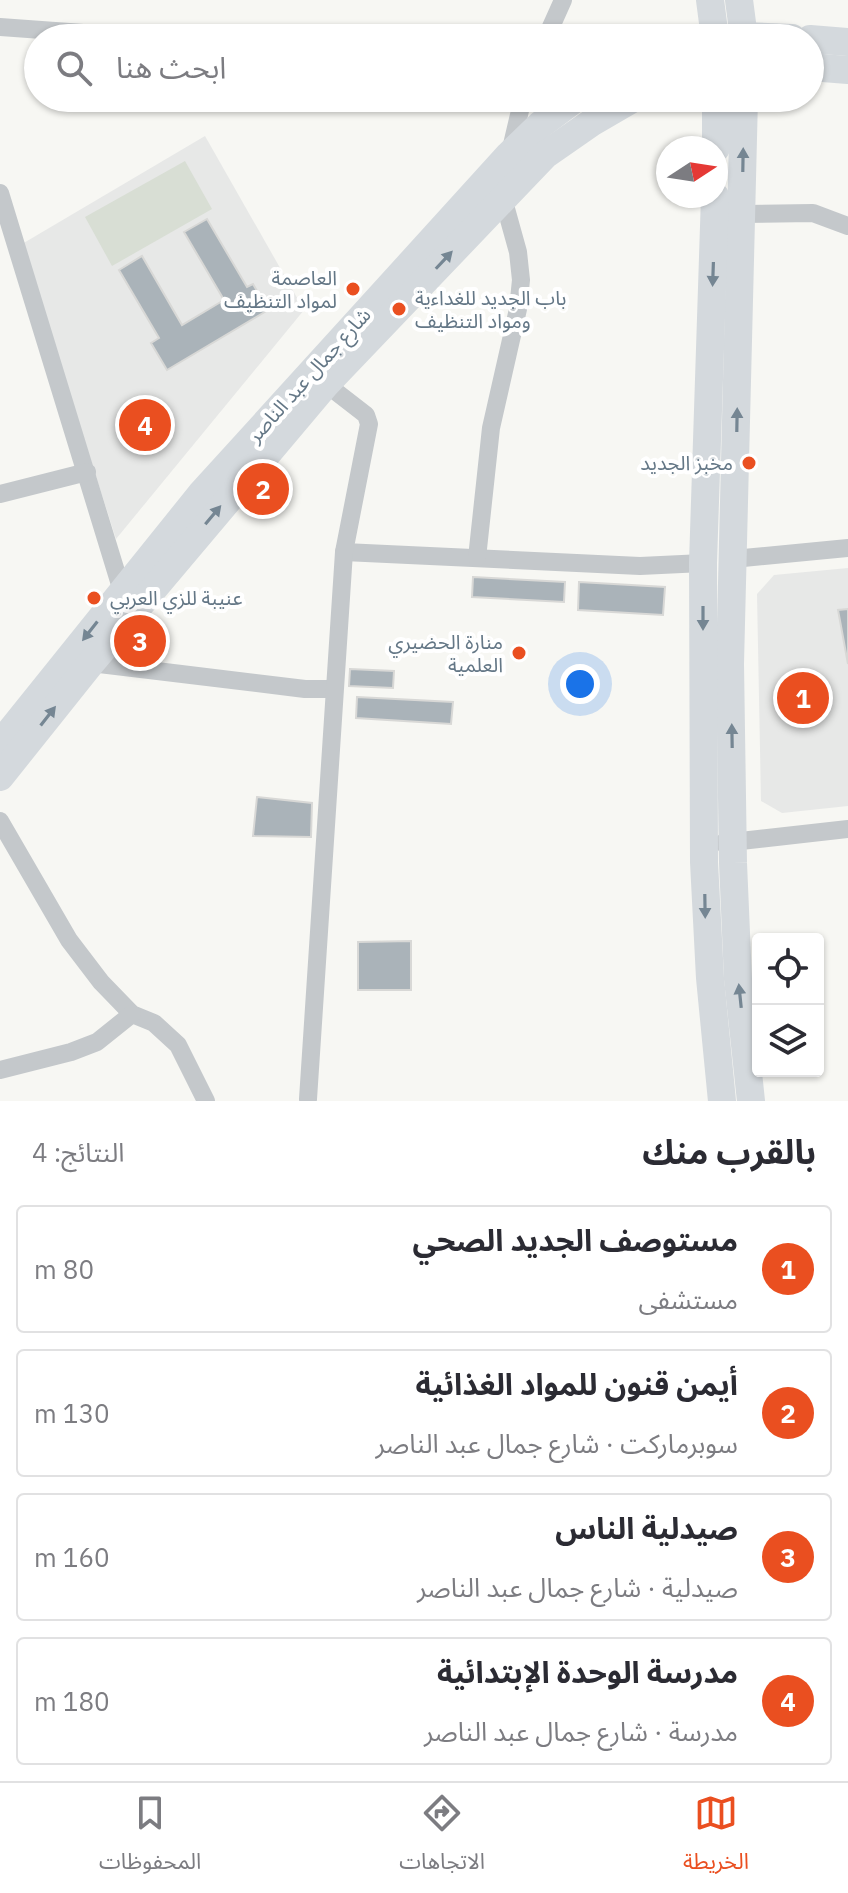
<!DOCTYPE html>
<html lang="ar">
<head>
<meta charset="utf-8">
<style>
	:root { --surface:#fff; --page:#f2f2f3; --text:#2b2b33; --muted:#7c7c81; --line:#e1e1e2; --accent:#ea4f20 }
	body { margin:0; font-family:"IBM Plex Sans","Noto Sans Arabic",sans-serif; background:var(--page); color:var(--text); direction:rtl }
	.controls { position:absolute; right:24px; bottom:24px; display:grid; overflow:hidden; border-radius:8px; box-shadow:0 2px 6px #0004 }
	.controls button { width:72px; height:72px; display:grid; place-items:center; padding:0; border:0; border-bottom:2px solid var(--line); background:var(--surface); color:var(--text); font:40px sans-serif }
	.compass { position:absolute; left:656px; top:136px; width:72px; height:72px; border-radius:50%; background:var(--surface); box-shadow:0 2px 6px #0004; rotate:78deg }
	.you { position:absolute; left:580px; top:684px; width:28px; height:28px; margin:-20px; border:6px solid #fff; border-radius:50%; background:#1a73e8; box-shadow:0 0 0 12px #1a73e833 }
	.badge { display:grid; place-items:center; width:52px; height:52px; border-radius:50%; background:var(--accent); color:#fff; font-size:26px; font-weight:700 }
	.pin { position:absolute; translate:-50% -50%; border:4px solid #fff; box-shadow:0 2px 8px #0006 }
	.list { margin:0; padding:0; list-style:none }
	h2 { display:flex; justify-content:space-between; align-items:center; height:104px; margin:0; padding:0 32px; font-size:34px }
	h2 small { font-size:26px; font-weight:400; color:var(--muted) }
	.list li { display:grid; grid-template-columns:52px 1fr auto; gap:24px; align-items:center; box-sizing:border-box; height:128px; margin:0 16px 16px; padding:0 16px; border:2px solid var(--line); border-radius:8px }
	.list b { display:block; font-size:30px; white-space:nowrap }
	.list p { margin:0; font-size:26px; white-space:nowrap; color:var(--muted) }
	.list em { font-size:26px; font-style:normal; color:var(--muted) }
	.icon { flex:none; width:44px; height:44px; fill:none; stroke:currentColor; stroke-width:2; stroke-linecap:round; stroke-linejoin:round }
	.map { position:relative; flex:none; width:848px; height:1101px; overflow:hidden; direction:ltr }
	.search { position:absolute; background:var(--surface); box-shadow:0 2px 6px #0004; left:24px; right:24px; top:24px; height:88px; display:flex; align-items:center; gap:20px; box-sizing:border-box; padding:0 28px; border-radius:44px; color:var(--muted); font-size:30px }
	.sheet { height:680px; background:var(--surface) }
	nav { display:flex; justify-content:space-around; align-items:center; box-sizing:border-box; height:112px; border-top:2px solid var(--line); background:var(--surface); font-size:22px; color:var(--muted) }
	nav a { display:grid; justify-items:center; gap:4px }
	nav .on { color:var(--accent) }
	.map>svg:first-child { display:block }
	.built { fill:#e7e8e7 }
	.green { fill:#d8ded4 }
	.building { fill:#aab3b9; stroke:#d8d8d6; stroke-width:2 }
	.lines { fill:none; stroke-linecap:round; stroke-linejoin:round }
	.minor { stroke:#c4c8cb; stroke-width:18 }
	.primary { stroke:#d4d9dd; stroke-width:28 }
	.oneway { fill:#758693 }
	.poi-dot { fill:#ea4f20; stroke:#fff; stroke-width:3 }
	.labels { text-anchor:middle; stroke-width:8; stroke-linejoin:round; paint-order:stroke }
	.poi-label { font-size:20px; fill:#647786; stroke:#fff; text-anchor:end }
	.street-label { font-size:20px; fill:#647786; stroke:#fff }
</style>
</head>
<body>
<div class="map">
<svg width="848" height="1101" viewBox="0 0 848 1101">
	<rect width="100%" height="100%" fill="#f7f7f3"/>
	<!-- built -->
	<g class="built">
		<polygon points="205,136 304,310 116,539 22,244"/>
		<polygon points="848,568 848,806 782,813 761,801 757,594 774,575"/>
	</g>
	<!-- green -->
	<polygon class="green" points="185,161 212,209 112,266 85,217"/>
	<!-- building -->
	<g class="building">
		<polygon points="207,219 247,287 253,284 268,310 167,370 151,343 159,338 119,270 142,256 182,325 224,300 184,232"/>
		<polygon points="473,577 565,582 564,602 472,597"/>
		<polygon points="579,582 665,587 663,615 578,610"/>
		<polygon points="848,609 848,664 838,610"/>
		<polygon points="350,669 394,671 393,688 349,686"/>
		<polygon points="357,697 453,702 451,724 356,718"/>
		<polygon points="257,797 312,803 311,837 253,836"/>
		<polygon points="411,941 411,990 358,990 358,942"/>
	</g>
	<g class="lines">
		<!-- minor -->
		<g class="minor">
			<polyline points="0,27 152,38"/>
			<polyline points="546,38 563,0"/>
			<polyline points="510,153 523,98"/>
			<polyline points="0,193 122,591"/>
			<polyline points="741,214 813,213 848,226"/>
			<polyline points="0,494 87,472"/>
			<polyline points="344,552 640,566 703,563"/>
			<polyline points="477,558 491,428 518,309 521,280 518,252 503,198"/>
			<polyline points="733,559 848,548"/>
			<polyline points="91,663 305,689 333,689"/>
			<polyline points="0,821 69,940 101,982 132,1014 154,1023 178,1045 206,1101"/>
			<polyline points="723,843 848,829"/>
			<polyline points="0,1070 71,1052 97,1042 132,1014"/>
			<polyline points="308,1099 344,552 369,424 366,415 326,384"/>
		</g>
		<!-- primary -->
		<g class="primary">
			<polyline points="710,0 715,38"/>
			<polyline points="739,0 744,38"/>
			<polyline points="730,38 743,36 792,38"/>
			<polyline points="810,39 848,42"/>
			<polyline points="810,67 848,70"/>
			<polyline points="744,98 730,664 733,863 738,979 751,1101"/>
			<polyline points="716,148 716,98"/>
			<polyline points="715,196 703,563 704,862 710,978 722,1101"/>
			<polyline points="0,744 201,494 509,155 540,125 576,98"/>
			<polyline points="0,777 91,663 326,384 545,155 591,123 634,98"/>
		</g>
	</g>
	<!-- one-way arrows -->
	<defs><path id="oneway-solid" d="M-6-.8H1V-3.2L6.5 0L1 3.2V.8H-6Z" transform="scale(2)"/></defs>
	<g class="oneway">
		<use href="#oneway-solid" transform="translate(743 160) rotate(-89)"/>
		<use href="#oneway-solid" transform="translate(444 260) rotate(-47)"/>
		<use href="#oneway-solid" transform="translate(713 274) rotate(92)"/>
		<use href="#oneway-solid" transform="translate(737 420) rotate(-89)"/>
		<use href="#oneway-solid" transform="translate(213 515) rotate(-50)"/>
		<use href="#oneway-solid" transform="translate(703 618) rotate(90)"/>
		<use href="#oneway-solid" transform="translate(90 631) rotate(128)"/>
		<use href="#oneway-solid" transform="translate(48 716) rotate(-52)"/>
		<use href="#oneway-solid" transform="translate(732 736) rotate(-91)"/>
		<use href="#oneway-solid" transform="translate(705 906) rotate(89)"/>
		<use href="#oneway-solid" transform="translate(740 996) rotate(-96)"/>
	</g>
	<!-- markers -->
	<g class="poi-dot">
		<circle cx="353" cy="289" r="8"/>
		<circle cx="399" cy="309" r="8"/>
		<circle cx="749" cy="463" r="8"/>
		<circle cx="94" cy="598" r="8"/>
		<circle cx="519" cy="653" r="8"/>
	</g>
	<g class="labels">
		<!-- poi labels -->
		<g class="poi-label">
			<text x="337" y="285">العاصمة<tspan x="337" dy="23">لمواد التنظيف</tspan></text>
			<text x="415" y="305" text-anchor="start">باب الجديد للغداءية<tspan x="415" dy="23">ومواد التنظيف</tspan></text>
			<text x="733" y="470">مخبز الجديد</text>
			<text x="110" y="605" text-anchor="start">عنيبة للزي العربي</text>
			<text x="503" y="649">منارة الحضيري<tspan x="503" dy="23">العلمية</tspan></text>
		</g>
		<!-- street labels -->
		<g class="street-label">
			<text transform="translate(309 375) rotate(-48)" y="7">شارع جمال عبد الناصر</text>
		</g>
	</g>
</svg>
<div class="controls">
<button><svg class="icon" aria-label="locate" viewBox="0 0 24 24"><circle cx="12" cy="12" r="6"/><path d="M12 2v4M12 18v4M2 12h4M18 12h4"/></svg></button>
<button><svg class="icon" aria-label="layers" viewBox="0 0 24 24"><path d="M12 4l9 5-9 5-9-5zM3 14l9 5 9-5"/></svg></button>
</div>
<svg class="compass" viewBox="-18 -18 36 36"><path d="M0-13l5 13h-10z" fill="#e53935"/><path d="M0 13l5-13h-10z" fill="#7c7c81"/></svg>
<div class="you"></div>
<div class="pin badge" style="left:803px;top:698px">1</div>
<div class="pin badge" style="left:263px;top:489px">2</div>
<div class="pin badge" style="left:140px;top:641px">3</div>
<div class="pin badge" style="left:145px;top:425px">4</div>
<div class="search"><svg class="icon" aria-label="search" viewBox="0 0 24 24"><circle cx="10" cy="10" r="6"/><path d="M15 15l6 6"/></svg>ابحث هنا</div>
</div>
<section class="sheet">
<h2>بالقرب منك<small>النتائج: 4</small></h2>
<ul class="list">
<li><span class="badge">1</span><div><b>مستوصف الجديد الصحي</b><p>مستشفى</p></div><em>80 m</em></li>
<li><span class="badge">2</span><div><b>أيمن قنون للمواد الغذائية</b><p>سوبرماركت · شارع جمال عبد الناصر</p></div><em>130 m</em></li>
<li><span class="badge">3</span><div><b>صيدلية الناس</b><p>صيدلية · شارع جمال عبد الناصر</p></div><em>160 m</em></li>
<li><span class="badge">4</span><div><b>مدرسة الوحدة الإبتدائية</b><p>مدرسة · شارع جمال عبد الناصر</p></div><em>180 m</em></li>
</ul>
</section>
<nav>
<a class="on"><svg class="icon" aria-label="map" viewBox="0 0 24 24"><path d="M3 6l6-2 6 2 6-2v14l-6 2-6-2-6 2zM9 4v14M15 6v14"/></svg>الخريطة</a>
<a><svg class="icon" aria-label="directions" viewBox="0 0 24 24"><path d="M12 3l9 9-9 9-9-9zM9 14v-3h6M13 9l2 2-2 2"/></svg>الاتجاهات</a>
<a><svg class="icon" aria-label="saved" viewBox="0 0 24 24"><path d="M7 4h10v16l-5-4-5 4z"/></svg>المحفوظات</a>
</nav>
</body>
</html>
